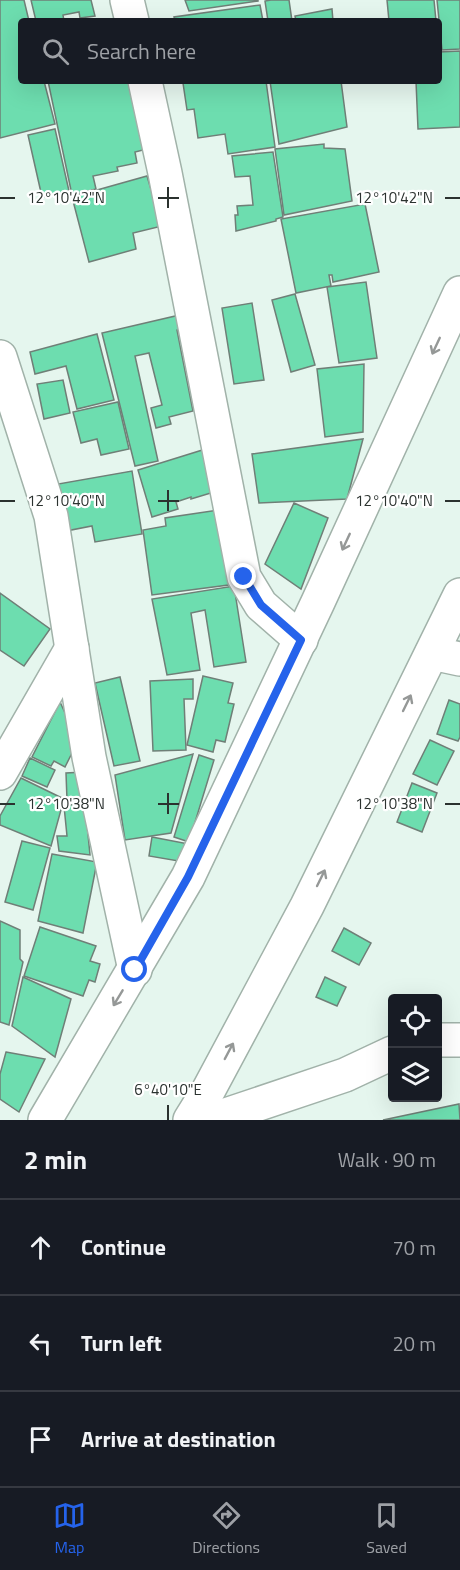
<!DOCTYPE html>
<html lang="en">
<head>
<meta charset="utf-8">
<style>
	:root { --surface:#171b24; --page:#242831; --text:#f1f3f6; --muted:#9ea1a6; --line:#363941; --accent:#2563eb }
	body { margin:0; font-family:"Titillium Web",sans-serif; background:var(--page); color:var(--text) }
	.controls { position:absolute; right:18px; bottom:18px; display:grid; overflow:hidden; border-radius:6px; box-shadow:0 6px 24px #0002 }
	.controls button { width:54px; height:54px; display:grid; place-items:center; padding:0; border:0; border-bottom:2px solid var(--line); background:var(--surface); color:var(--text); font:30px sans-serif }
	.stop { position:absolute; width:18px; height:18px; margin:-14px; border:4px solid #2563eb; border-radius:50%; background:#fff }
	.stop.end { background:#2563eb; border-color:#fff; box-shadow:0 2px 6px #0008 }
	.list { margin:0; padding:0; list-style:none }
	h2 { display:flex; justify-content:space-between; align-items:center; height:78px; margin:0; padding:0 24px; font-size:26px }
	h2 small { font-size:20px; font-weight:400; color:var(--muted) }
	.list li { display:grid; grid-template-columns:39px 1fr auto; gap:18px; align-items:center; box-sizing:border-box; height:96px; padding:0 24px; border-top:2px solid var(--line) }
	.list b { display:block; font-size:22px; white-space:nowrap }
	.list em { font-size:20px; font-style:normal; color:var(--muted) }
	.icon { flex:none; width:33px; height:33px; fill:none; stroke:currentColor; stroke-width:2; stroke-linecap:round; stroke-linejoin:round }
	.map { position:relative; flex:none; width:460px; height:1120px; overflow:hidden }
	.search { position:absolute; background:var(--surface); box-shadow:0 6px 24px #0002; left:18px; right:18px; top:18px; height:66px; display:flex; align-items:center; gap:15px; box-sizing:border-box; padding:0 21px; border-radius:6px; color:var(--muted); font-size:22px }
	.sheet { height:366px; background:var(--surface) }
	nav { display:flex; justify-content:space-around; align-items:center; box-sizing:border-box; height:84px; border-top:2px solid var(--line); background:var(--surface); font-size:16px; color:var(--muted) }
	nav a { display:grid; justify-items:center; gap:3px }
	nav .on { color:var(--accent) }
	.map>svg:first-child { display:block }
	.building { fill:#6dddaf; stroke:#6f7f77; stroke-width:1.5 }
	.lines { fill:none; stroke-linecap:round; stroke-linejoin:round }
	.minor-casing { stroke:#a1b2a9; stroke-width:36 }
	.minor { stroke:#fff; stroke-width:33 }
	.oneway { stroke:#959897 }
	.route { stroke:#2563eb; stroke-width:8 }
	.ticks { fill:none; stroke:#2b322f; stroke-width:2 }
	.ticks-label { font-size:15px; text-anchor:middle; fill:#2b322f; stroke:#fff; stroke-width:4.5; stroke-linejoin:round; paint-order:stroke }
</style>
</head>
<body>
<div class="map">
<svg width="460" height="1120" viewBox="0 0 460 1120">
	<rect width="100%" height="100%" fill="#e5f6ee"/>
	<!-- building -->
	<g class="building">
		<polygon points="0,0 24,0 29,21 21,21 21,81 44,81 55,124 0,138"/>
		<polygon points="31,0 91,0 95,16 80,18 79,12 63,15 64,21 36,21"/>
		<polygon points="185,0 258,0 258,1 189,11"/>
		<polygon points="271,0 289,0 292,21 268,21 265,1"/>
		<polygon points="387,0 434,0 436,21 389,21"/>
		<polygon points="437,0 460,0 460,49 442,50"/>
		<polygon points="260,5 263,21 175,21 174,17"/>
		<polygon points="332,9 333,21 296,21 295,16"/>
		<polygon points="460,51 460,127 418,129 416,81 439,81 439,52"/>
		<polygon points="48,81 129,81 143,150 135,152 137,163 117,167 118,171 93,176 96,189 72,195"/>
		<polygon points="195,81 266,81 275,147 228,154 225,134 198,138 194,109 187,110 183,83"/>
		<polygon points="270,81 341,81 347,127 279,144"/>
		<polygon points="55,129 69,191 42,197 28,135"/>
		<polygon points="324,144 324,148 345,149 352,201 284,215 275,149"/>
		<polygon points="273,152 283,217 276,219 276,221 236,231 235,215 238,215 237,206 253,205 250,176 235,177 232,156"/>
		<polygon points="147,176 162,226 133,233 136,249 89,262 72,197"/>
		<polygon points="365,204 379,272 333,282 332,275 329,275 331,286 296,293 281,219"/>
		<polygon points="366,282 377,358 339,363 327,287"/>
		<polygon points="295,294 315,365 291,372 272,300"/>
		<polygon points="252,303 264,380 234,384 222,308"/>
		<polygon points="184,314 187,328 177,330 193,411 169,417 171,424 156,428 151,408 162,405 149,353 135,356 158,461 135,466 102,333"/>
		<polygon points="97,334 114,400 77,409 66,366 35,374 30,352"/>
		<polygon points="364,364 363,432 325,437 317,369"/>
		<polygon points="63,380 70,413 44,419 37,384"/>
		<polygon points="118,402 129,449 101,455 97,439 81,443 73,412"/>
		<polygon points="363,439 347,499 259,503 252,454"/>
		<polygon points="212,447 224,489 191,499 191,497 176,502 178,509 152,517 138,470"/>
		<polygon points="132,471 142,534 95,542 92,526 66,531 58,484"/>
		<polygon points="294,503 328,518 301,589 265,564"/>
		<polygon points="225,509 236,584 152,595 143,530 166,526 165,518"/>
		<polygon points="234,586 246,662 214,667 205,610 191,613 200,670 167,675 152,599"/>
		<polygon points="0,593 50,629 24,666 0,650"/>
		<polygon points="203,676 233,683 228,703 234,704 225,742 216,740 213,752 187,745"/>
		<polygon points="120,677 140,761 114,766 95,683"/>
		<polygon points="193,679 193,699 184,699 186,750 153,751 150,681"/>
		<polygon points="449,700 460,704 460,737 458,741 437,734"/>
		<polygon points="60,702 78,741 65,767 54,761 51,766 32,757"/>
		<polygon points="430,740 454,751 437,785 413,774"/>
		<polygon points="193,754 171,833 125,840 115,775"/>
		<polygon points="199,755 214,760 189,842 174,837"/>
		<polygon points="30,758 55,770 47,787 22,776"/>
		<polygon points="84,772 86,799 67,800 66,773"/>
		<polygon points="21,778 64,799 51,846 0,825 0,816"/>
		<polygon points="412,783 437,793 422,832 397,822"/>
		<polygon points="85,803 90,855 59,851 57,836 67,836 64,806"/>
		<polygon points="152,837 194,845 190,863 149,856"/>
		<polygon points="22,841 50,848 33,910 5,902"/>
		<polygon points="52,854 97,862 83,933 38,921"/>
		<polygon points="0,921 20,930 20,959 23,962 9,1025 0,1022"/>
		<polygon points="40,927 96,946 90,961 100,964 95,982 89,980 83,996 24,976"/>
		<polygon points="344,928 371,943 359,965 332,951"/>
		<polygon points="23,977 71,999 55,1057 12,1026"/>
		<polygon points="325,977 346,987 337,1006 316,997"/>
		<polygon points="6,1052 45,1059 19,1112 0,1099 0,1074"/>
		<polygon points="459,1104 460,1120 383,1120"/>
	</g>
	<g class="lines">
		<!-- minor casing -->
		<g class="minor-casing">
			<g id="minor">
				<polyline points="127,0 132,21"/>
				<polyline points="145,81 165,173 244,577 261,605 301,640"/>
				<polyline points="0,357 51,516 89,757 135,970"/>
				<polyline points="432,653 460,659"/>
				<polyline points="0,773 72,648"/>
				<polyline points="438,1040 460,1040"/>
				<polyline points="45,1120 188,877 318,602 460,293"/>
				<polyline points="190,1120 208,1091 307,906 460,595"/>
				<polyline points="211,1120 345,1075 392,1053"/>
			</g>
		</g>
		<!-- minor -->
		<use href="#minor" class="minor"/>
	</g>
	<!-- one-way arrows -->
	<defs><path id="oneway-shaft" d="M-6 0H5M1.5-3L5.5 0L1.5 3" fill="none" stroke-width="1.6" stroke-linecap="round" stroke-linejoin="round" transform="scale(1.5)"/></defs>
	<g class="oneway">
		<use href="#oneway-shaft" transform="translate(436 346) rotate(115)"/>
		<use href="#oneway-shaft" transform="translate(346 542) rotate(115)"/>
		<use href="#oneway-shaft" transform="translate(407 703) rotate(-64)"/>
		<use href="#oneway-shaft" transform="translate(321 878) rotate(-64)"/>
		<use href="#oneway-shaft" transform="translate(118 998) rotate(121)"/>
		<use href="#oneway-shaft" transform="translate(229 1051) rotate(-62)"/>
	</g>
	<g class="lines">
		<!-- route -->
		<polyline class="route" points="135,970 188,877 301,640 261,605 244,577"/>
	</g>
	<!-- ticks -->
	<path class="ticks" d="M 168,187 L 168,208M 0,198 L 15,198M 158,198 L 179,198M 445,198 L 460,198M 168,490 L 168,511M 0,501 L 15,501M 158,501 L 179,501M 445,501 L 460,501M 168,793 L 168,814M 0,804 L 15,804M 158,804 L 179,804M 445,804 L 460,804M 168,1105 L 168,1120"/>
	<g class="ticks-label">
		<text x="66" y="203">12°10'42"N</text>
		<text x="394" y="203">12°10'42"N</text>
		<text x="66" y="506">12°10'40"N</text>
		<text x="394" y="506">12°10'40"N</text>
		<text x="66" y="809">12°10'38"N</text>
		<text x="394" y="809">12°10'38"N</text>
		<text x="168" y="1095">6°40'10"E</text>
	</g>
</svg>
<div class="controls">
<button><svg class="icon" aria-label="locate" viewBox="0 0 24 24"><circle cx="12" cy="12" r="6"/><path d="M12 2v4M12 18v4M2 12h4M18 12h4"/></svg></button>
<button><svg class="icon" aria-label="layers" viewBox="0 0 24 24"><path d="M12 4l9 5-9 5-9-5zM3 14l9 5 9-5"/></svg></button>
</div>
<div class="stop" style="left:135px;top:970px"></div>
<div class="stop end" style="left:244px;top:577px"></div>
<div class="search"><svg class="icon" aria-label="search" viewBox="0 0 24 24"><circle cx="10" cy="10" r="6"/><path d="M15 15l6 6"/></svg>Search here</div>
</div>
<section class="sheet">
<h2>2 min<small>Walk · 90 m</small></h2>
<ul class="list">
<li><svg class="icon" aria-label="ahead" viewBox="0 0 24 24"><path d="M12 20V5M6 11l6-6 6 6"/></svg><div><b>Continue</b></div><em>70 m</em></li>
<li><svg class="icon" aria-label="left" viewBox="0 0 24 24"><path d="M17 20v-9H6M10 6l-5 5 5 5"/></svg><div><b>Turn left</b></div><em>20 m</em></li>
<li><svg class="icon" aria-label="arrive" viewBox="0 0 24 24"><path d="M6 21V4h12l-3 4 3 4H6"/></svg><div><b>Arrive at destination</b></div></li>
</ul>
</section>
<nav>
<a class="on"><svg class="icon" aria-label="map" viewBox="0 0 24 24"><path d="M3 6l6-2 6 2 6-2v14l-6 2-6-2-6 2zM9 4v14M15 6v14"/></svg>Map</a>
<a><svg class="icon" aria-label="directions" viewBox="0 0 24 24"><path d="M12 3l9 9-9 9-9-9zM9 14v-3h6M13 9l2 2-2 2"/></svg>Directions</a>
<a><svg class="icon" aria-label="saved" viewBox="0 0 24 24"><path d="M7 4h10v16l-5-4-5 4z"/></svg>Saved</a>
</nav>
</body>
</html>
